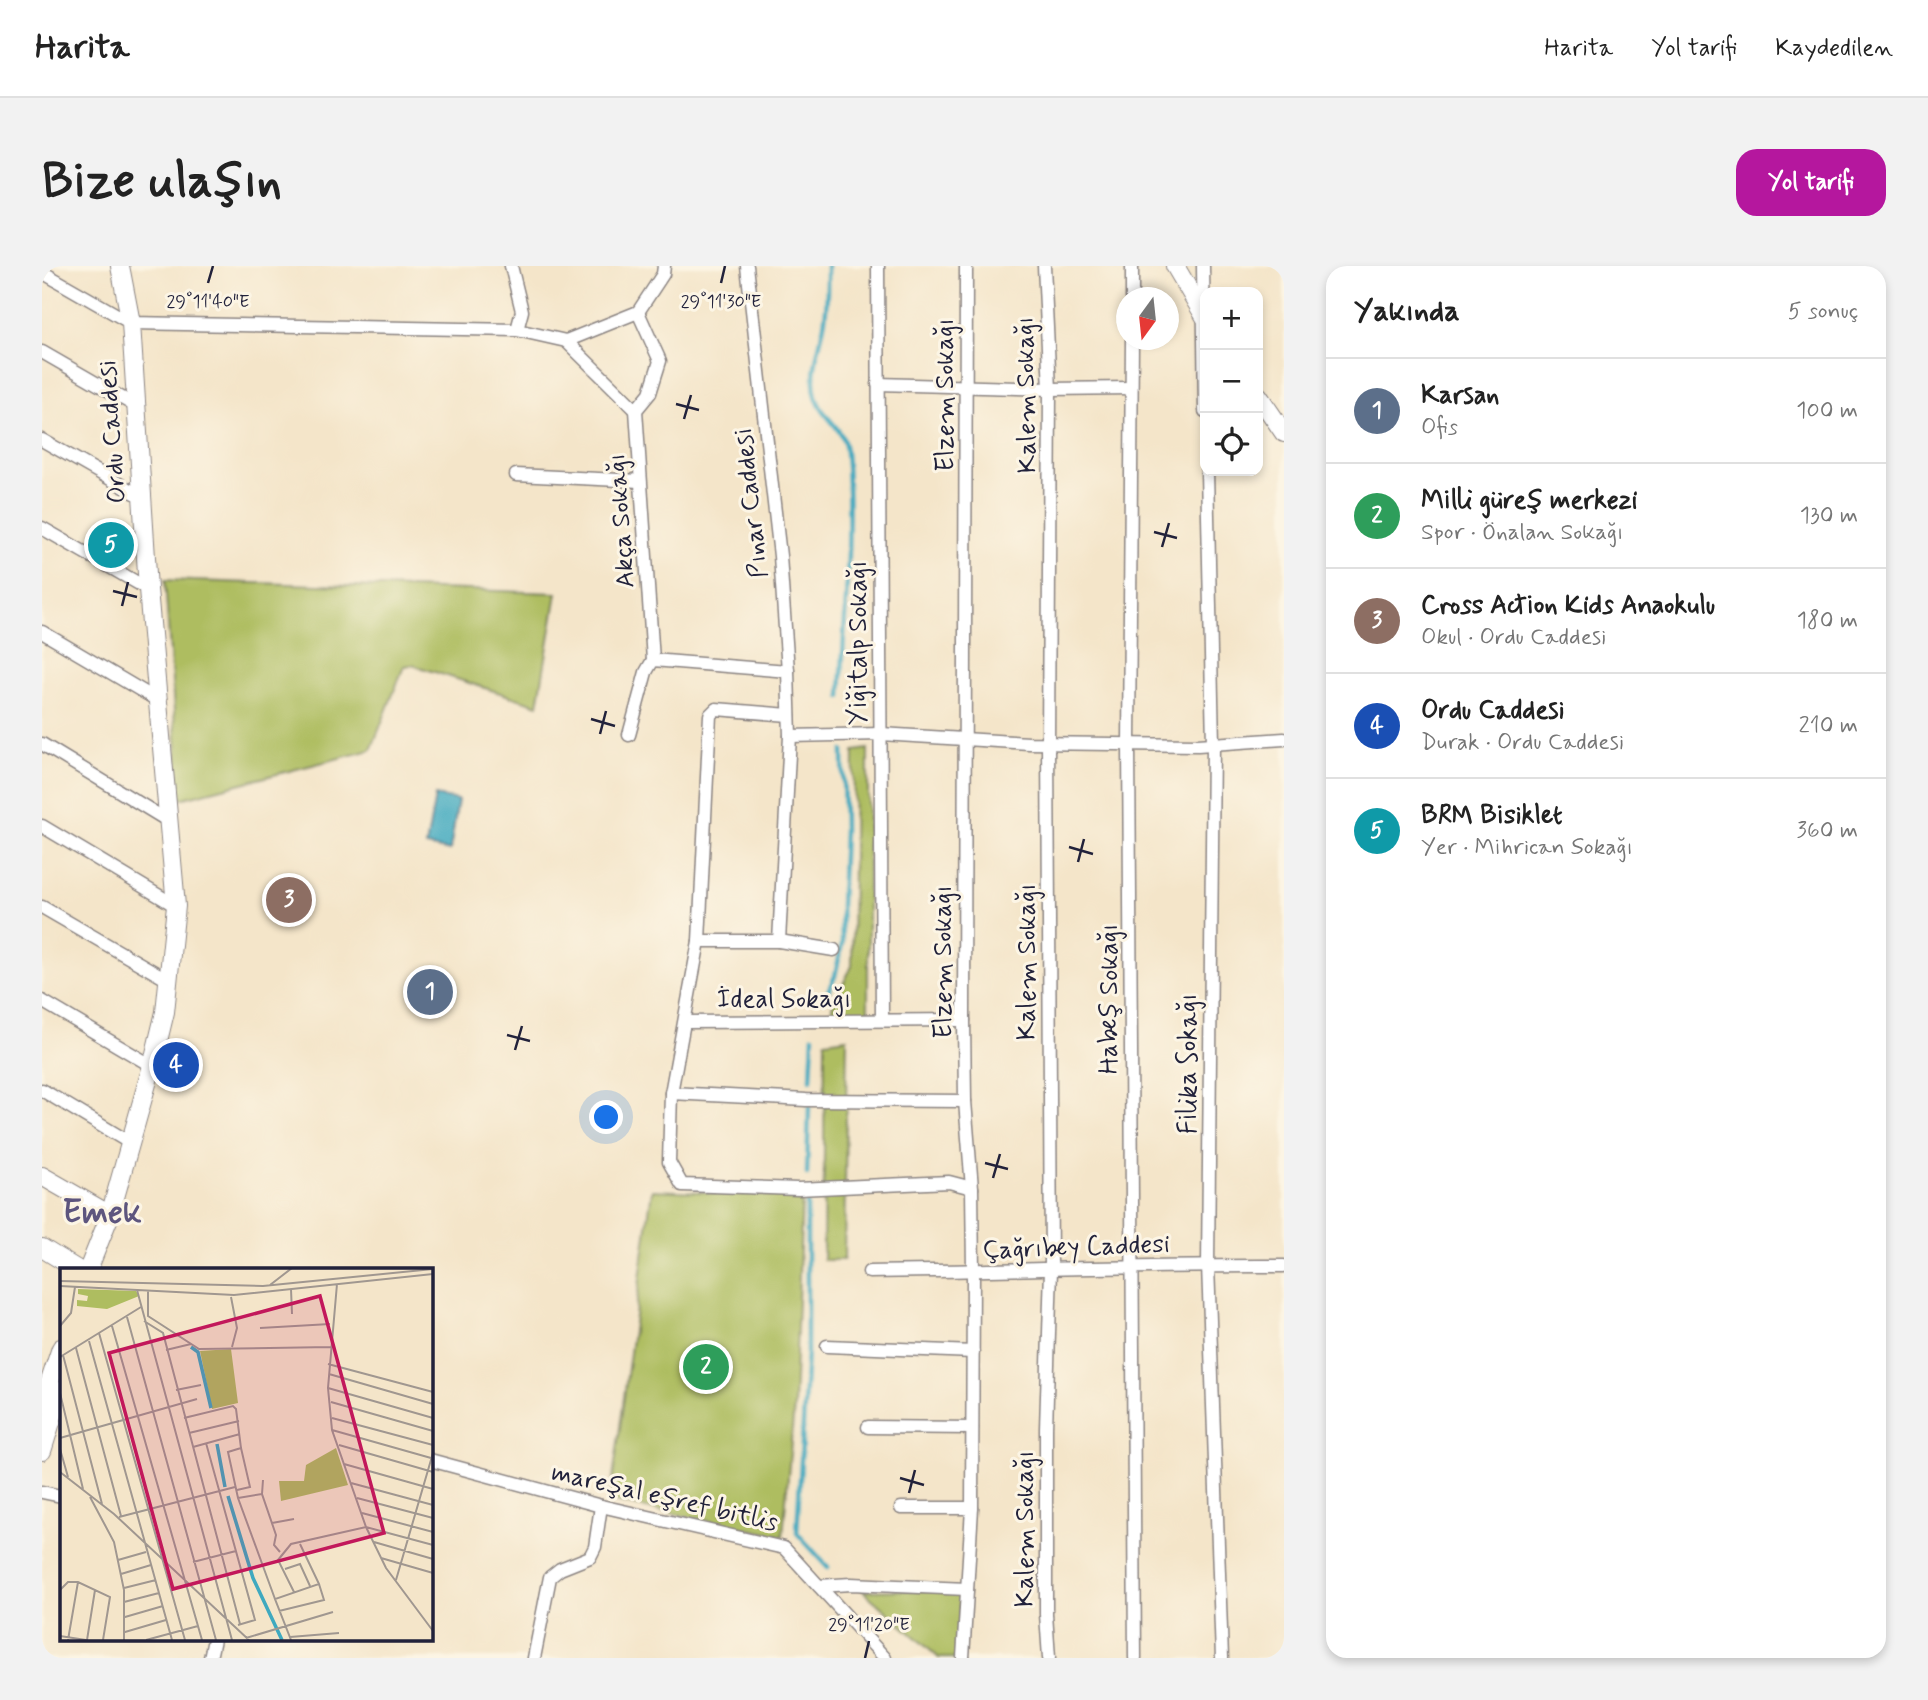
<!DOCTYPE html>
<html lang="tr">
<head>
<meta charset="utf-8">
<style>
	:root { --surface:#fff; --page:#f2f2f2; --text:#222; --muted:#767676; --line:#e0e0e0; --accent:#b5179e }
	body { margin:0; font-family:Mynerve,sans-serif; background:var(--page); color:var(--text) }
	.controls { position:absolute; right:21px; top:21px; display:grid; overflow:hidden; border-radius:14px; box-shadow:0 4px 10px #0003 }
	.controls button { width:63px; height:63px; display:grid; place-items:center; padding:0; border:0; border-bottom:2px solid var(--line); background:var(--surface); color:var(--text); font:35px sans-serif }
	.compass { position:absolute; left:1074px; top:21px; width:63px; height:63px; border-radius:50%; background:var(--surface); box-shadow:0 4px 10px #0003; rotate:195deg }
	.you { position:absolute; left:565px; top:852px; width:24px; height:24px; margin:-18px; border:5px solid #fff; border-radius:50%; background:#1a73e8; box-shadow:0 0 0 10px #1a73e833 }
	.badge { display:grid; place-items:center; width:46px; height:46px; border-radius:50%; background:var(--accent); color:#fff; font-size:23px; font-weight:700 }
	.pin { position:absolute; translate:-50% -50%; border:4px solid #fff; box-shadow:0 2px 7px #0006 }
	.list { margin:0; padding:0; list-style:none }
	h2 { display:flex; justify-content:space-between; align-items:center; height:91px; margin:0; padding:0 28px; font-size:30px }
	h2 small { font-size:23px; font-weight:400; color:var(--muted) }
	.list li { display:grid; grid-template-columns:46px 1fr auto; gap:21px; align-items:center; box-sizing:border-box; height:105px; padding:0 28px; border-top:2px solid var(--line) }
	.list b { display:block; font-size:26px; white-space:nowrap }
	.list p { margin:0; font-size:23px; white-space:nowrap; color:var(--muted) }
	.list em { font-size:23px; font-style:normal; color:var(--muted) }
	.icon { flex:none; width:38px; height:38px; fill:none; stroke:currentColor; stroke-width:2; stroke-linecap:round; stroke-linejoin:round }
	.map { position:relative; flex:none; width:1242px; height:1392px; overflow:hidden; border-radius:21px }
	header { display:flex; align-items:center; gap:42px; box-sizing:border-box; height:98px; padding:0 35px; background:var(--surface); border-bottom:2px solid var(--line) }
	header strong { font-size:33px }
	nav { display:flex; gap:38px; margin-inline-start:auto; font-size:24px }
	.intro { display:flex; align-items:center; justify-content:space-between; box-sizing:border-box; height:168px; padding:0 42px }
	h1 { margin:0; font-size:49px }
	.button { padding:18px 32px; border-radius:21px; background:var(--accent); color:#fff; font-size:24px; font-weight:700 }
	main { display:flex; gap:42px; padding:0 42px }
	aside { flex:1; background:var(--surface); border-radius:21px; box-shadow:0 4px 10px #0003 }
	.map>svg:first-child { display:block }
	.green { fill:#aebd60; stroke:#68704e; stroke-width:2 }
	.water { fill:#3fa9bf; stroke:#30667d; stroke-width:2 }
	.lines { fill:none; stroke-linecap:round; stroke-linejoin:round }
	.stream { stroke:#3fa9bf; stroke-width:4.5 }
	.street-casing { stroke:#8b8482; stroke-width:15 }
	.secondary-casing { stroke:#8b8482; stroke-width:20 }
	.street { stroke:#fff; stroke-width:12 }
	.secondary { stroke:#fff; stroke-width:18 }
	.ticks { fill:none; stroke:#22223b; stroke-width:2.5 }
	.labels { text-anchor:middle; stroke-width:6; stroke-linejoin:round; paint-order:stroke }
	.street-label { font-size:26px; fill:#22223b; stroke:#fcf5e5 }
	.district-label { font-size:33px; font-weight:bold; fill:#5d557e; stroke:#fcf5e5 }
	.inset-river { fill:none; stroke:#3fa9bf; stroke-width:3.5 }
	.inset-road { fill:none; stroke:#a09790; stroke-width:2 }
	.view { fill:#c2185b; fill-opacity:0.15; stroke:#c2185b; stroke-width:3.5 }
	.inset-edge { fill:none; stroke:#22223b; stroke-width:3.5 }
	.ticks-label { font-size:18px; text-anchor:middle; fill:#22223b; stroke:#fcf5e5; stroke-width:6; stroke-linejoin:round; paint-order:stroke }
</style>
</head>
<body>
<header>
<strong>Harita</strong>
<nav><a>Harita</a><a>Yol tarifi</a><a>Kaydedilen</a></nav>
</header>
<div class="intro"><h1>Bize ulaşın</h1><a class="button">Yol tarifi</a></div>
<main>
<div class="map">
<svg width="1242" height="1392" viewBox="0 0 1242 1392">
	<rect width="100%" height="100%" fill="#fcf5e5"/>
	<filter id="ink" filterUnits="userSpaceOnUse"><feTurbulence type="fractalNoise" baseFrequency=".0143" numOctaves="2"/><feDisplacementMap in="SourceGraphic" scale="14" xChannelSelector="R" yChannelSelector="G"/><feConvolveMatrix kernelMatrix="1 2 1 2 8 2 1 2 1" color-interpolation-filters="sRGB"/></filter>
	<filter id="wash" filterUnits="userSpaceOnUse"><feTurbulence type="fractalNoise" baseFrequency=".00686" numOctaves="4" result="noise"/><feDisplacementMap in="SourceGraphic" scale="28" xChannelSelector="R" yChannelSelector="G"/><feGaussianBlur stdDeviation="1.57" result="paint"/><feColorMatrix in="noise" values="0 0 0 0 0 0 0 0 0 0 0 0 0 0 0 0 0 1.4 0 .05"/><feComposite in="paint" operator="in"/></filter>
	<g filter="url(#wash)">
		<rect width="100%" height="100%" fill="#f4e5c9"/>
		<!-- green -->
		<g class="green">
			<polygon points="123,314 515,327 496,439 371,399 362,400 329,484 138,533"/>
			<polygon points="826,483 826,748 790,750 790,740 810,700 812,485"/>
			<polygon points="805,772 802,994 781,994 783,775"/>
			<polygon points="610,924 760,930 752,1140 741,1270 568,1235"/>
			<polygon points="867,1324 918,1325 916,1392 897,1392 821,1325"/>
		</g>
		<!-- water -->
		<polygon class="water" points="393,530 416,534 408,585 384,580"/>
		<g class="lines">
			<!-- stream -->
			<g class="stream">
				<path d="M 785,0 C 785,19 786,39 782,58 C 779,78 771,96 772,116 C 773,153 801,154 804,186 C 811,267 802,350 799,431"/>
				<polyline points="782,734 793,710 800,678 799,639 802,565 801,485"/>
				<polyline points="769,813 771,770"/>
				<polyline points="765,908 767,841"/>
				<polyline points="765,938 765,1086 755,1267 786,1301"/>
			</g>
		</g>
	</g>
	<g filter="url(#ink)">
		<g class="lines">
			<!-- street casing -->
			<g class="street-casing">
				<g id="street">
					<polyline points="469,0 480,45 475,64"/>
					<polyline points="705,0 738,290 746,405 748,470 737,675 657,675 629,827 627,896 640,919 756,923 907,916 930,922"/>
					<polyline points="836,0 840,754"/>
					<polyline points="1002,0 1008,123 1006,477 1009,1003 1004,1162 1004,1348 1007,1392"/>
					<polyline points="1161,0 1163,145"/>
					<polyline points="0,6 89,57 475,64 524,75 596,46 621,8 622,0"/>
					<polyline points="1090,32 1090,0"/>
					<polyline points="1090,74 1087,478 1093,1392"/>
					<polyline points="524,75 594,144"/>
					<polyline points="0,86 92,139"/>
					<polyline points="836,118 1008,123 1089,122"/>
					<polyline points="0,174 100,231"/>
					<polyline points="1165,205 1171,478 1166,999 1180,1392"/>
					<polyline points="474,209 598,215"/>
					<polyline points="0,262 106,323"/>
					<polyline points="0,366 117,435"/>
					<polyline points="611,394 746,405"/>
					<polyline points="587,469 604,406 611,394 594,144 608,127 618,95 596,46"/>
					<polyline points="748,470 839,468 987,477 1156,479 1242,473"/>
					<polyline points="0,478 128,556"/>
					<polyline points="0,560 134,640"/>
					<polyline points="0,641 126,714"/>
					<polyline points="657,675 668,449 674,443 747,449"/>
					<polyline points="737,675 792,684"/>
					<polyline points="0,735 110,800"/>
					<polyline points="644,756 922,754"/>
					<polyline points="0,824 90,878"/>
					<polyline points="629,827 764,834 923,835"/>
					<path d="M 827,1006 C 966,1005 1104,999 1242,1000"/>
					<polyline points="785,1080 931,1086"/>
					<polyline points="826,1161 930,1162"/>
					<polyline points="388,1194 559,1240 742,1282 843,1392"/>
					<polyline points="0,1226 19,1230"/>
					<polyline points="859,1242 930,1242"/>
					<polyline points="777,1320 809,1318 925,1323"/>
					<polyline points="168,1392 172,1373"/>
					<polyline points="492,1392 508,1311 518,1303 548,1291 553,1281 559,1240"/>
					<polyline points="921,1392 930,1242 931,1006 930,922 923,835 922,754 924,0"/>
				</g>
			</g>
			<!-- secondary casing -->
			<g class="secondary-casing">
				<g id="secondary">
					<polyline points="1133,0 1163,51"/>
					<polyline points="1216,129 1242,167"/>
					<polyline points="0,910 68,949"/>
					<polyline points="0,982 36,1004"/>
					<polyline points="46,1004 68,949 110,800 123,746 134,640 106,323 89,57 78,0"/>
					<polyline points="0,1139 19,1082"/>
					<polyline points="0,1185 19,1124"/>
				</g>
			</g>
			<!-- street -->
			<use href="#street" class="street"/>
			<!-- secondary -->
			<use href="#secondary" class="secondary"/>
		</g>
	</g>
	<!-- ticks -->
	<path class="ticks" d="M 166,17 L 171,0M 679,17 L 683,0M 634,138 L 657,144M 642,153 L 649,129M 1112,266 L 1135,272M 1120,281 L 1127,257M 71,325 L 95,331M 80,340 L 86,316M 549,453 L 573,460M 558,468 L 564,445M 1027,581 L 1051,588M 1036,596 L 1042,573M 465,769 L 488,775M 473,784 L 480,760M 943,897 L 966,903M 951,912 L 958,888M 858,1212 L 882,1219M 867,1227 L 873,1204M 823,1392 L 827,1375"/>
	<g class="labels">
		<!-- street labels -->
		<g class="street-label">
			<text transform="translate(902 129) rotate(-90)" y="9">Elzem Sokağı</text>
			<text transform="translate(983 129) rotate(-91)" y="9">Kalem Sokağı</text>
			<text transform="translate(69 166) rotate(-94)" y="9">Ordu Caddesi</text>
			<text transform="translate(708 237) rotate(-96)" y="9">Pınar Caddesi</text>
			<text transform="translate(578 255) rotate(-94)" y="9">Akça Sokağı</text>
			<text transform="translate(815 377) rotate(-90)" y="9">Yiğitalp Sokağı</text>
			<text transform="translate(900 696) rotate(-90)" y="9">Elzem Sokağı</text>
			<text transform="translate(984 696) rotate(-90)" y="9">Kalem Sokağı</text>
			<text x="742" y="741">İdeal Sokağı</text>
			<text transform="translate(1066 733) rotate(-90)" y="9">Habeş Sokağı</text>
			<text transform="translate(1145 798) rotate(-90)" y="9">Filika Sokağı</text>
			<text transform="translate(1034 980) rotate(-2)" y="9">Çağrıbey Caddesi</text>
			<text transform="translate(623 1230) rotate(13)" y="9">mareşal eşref bitlis</text>
			<text transform="translate(982 1263) rotate(-90)" y="9">Kalem Sokağı</text>
		</g>
		<!-- district labels -->
		<g class="district-label">
			<text x="60" y="956">Emek</text>
		</g>
	</g>
	<!-- overview -->
	<g transform="translate(18 1002)">
		<rect width="373" height="373" fill="#f4e5c9"/>
		<path d="M 18,21 L 76,23 L 79,28 L 47,41 L 17,38 L 17,32 L 27,33 L 28,28 L 18,26 ZM 171,81 L 178,135 L 152,141 L 140,83 ZM 276,180 L 288,217 L 221,233 L 219,213 L 244,213 L 246,197 Z" fill="#aebd60"/>
		<path class="inset-river" d="M 131,79 L 138,84 L 151,140M 157,176 L 165,219M 168,228 L 193,310 L 222,372"/>
		<path class="inset-road" d="M 0,13 L 203,18 L 373,1M 277,16 L 268,120 L 272,162 L 306,259 L 326,300 L 373,363M 210,17 L 232,0M 0,18 L 174,27 L 373,6M 231,21 L 232,46M 77,22 L 172,372M 88,22 L 88,48 L 139,81 L 271,79M 171,29 L 177,60 L 172,79M 67,49 L 156,372M 84,53 L 103,65 L 180,356M 0,58 L 11,45 L 15,19M 52,58 L 142,372M 200,60 L 270,56M 39,65 L 125,372M 29,73 L 112,372M 16,80 L 61,248M 106,82 L 131,76M 3,87 L 42,236M 0,89 L 81,39M 268,96 L 373,124M 269,106 L 373,136M 268,120 L 373,150M 116,122 L 141,117M 0,125 L 23,221M 271,134 L 373,163M 124,150 L 173,138 L 176,141 L 181,180 L 168,184 L 178,230 L 215,331M 272,150 L 373,177M 272,162 L 371,190M 129,165 L 179,153M 0,170 L 137,131M 146,175 L 195,352 L 178,357M 279,177 L 373,204M 133,179 L 180,166M 0,181 L 8,209M 284,196 L 373,221M 0,204 L 54,246 L 189,372M 203,212 L 202,226 L 216,267 L 214,277 L 220,284M 291,215 L 373,237M 177,222 L 190,219 L 181,180M 30,229 L 54,274 L 64,322 L 64,372M 178,230 L 202,226M 297,230 L 373,250M 302,245 L 373,264M 59,249 L 175,219M 212,255 L 234,251M 314,274 L 373,291M 321,290 L 373,305M 58,292 L 86,284M 133,294 L 176,283M 225,301 L 240,296 L 250,318M 61,306 L 91,297M 336,312 L 373,185M 64,320 L 96,312M 0,322 L 8,314 L 18,314 L 50,329 L 43,372M 234,324 L 218,292 L 231,276 L 306,259 L 373,277M 64,334 L 99,325M 219,343 L 264,332 L 259,316M 65,349 L 103,338M 65,364 L 106,352M 0,368 L 26,372M 230,369 L 279,365M 186,370 L 273,344M 8,372 L 18,314M 27,372 L 35,322M 86,372 L 138,358M 231,372 L 215,331 L 259,316 L 240,276"/>
		<path class="view" d="M 260,28 L 324,265 L 113,321 L 49,85 Z"/>
		<rect width="373" height="373" class="inset-edge"/>
	</g>
	<g class="ticks-label">
		<text x="679" y="41">29°11'30"E</text>
		<text x="166" y="41">29°11'40"E</text>
		<text x="827" y="1364">29°11'20"E</text>
	</g>
</svg>
<div class="controls">
<button>+</button>
<button>−</button>
<button><svg class="icon" aria-label="locate" viewBox="0 0 24 24"><circle cx="12" cy="12" r="6"/><path d="M12 2v4M12 18v4M2 12h4M18 12h4"/></svg></button>
</div>
<svg class="compass" viewBox="-18 -18 36 36"><path d="M0-13l5 13h-10z" fill="#e53935"/><path d="M0 13l5-13h-10z" fill="#767676"/></svg>
<div class="you"></div>
<div class="pin badge" style="left:388px;top:726px;background:#5c6f8a">1</div>
<div class="pin badge" style="left:664px;top:1101px;background:#2e9e5b">2</div>
<div class="pin badge" style="left:247px;top:634px;background:#8d6e63">3</div>
<div class="pin badge" style="left:134px;top:799px;background:#1a4fb4">4</div>
<div class="pin badge" style="left:69px;top:279px;background:#0f9aa8">5</div>
</div>
<aside>
<h2>Yakında<small>5 sonuç</small></h2>
<ul class="list">
<li><span class="badge" style="background:#5c6f8a">1</span><div><b>Karsan</b><p>Ofis</p></div><em>100 m</em></li>
<li><span class="badge" style="background:#2e9e5b">2</span><div><b>Milli güreş merkezi</b><p>Spor · Önalan Sokağı</p></div><em>130 m</em></li>
<li><span class="badge" style="background:#8d6e63">3</span><div><b>Cross Action Kids Anaokulu</b><p>Okul · Ordu Caddesi</p></div><em>180 m</em></li>
<li><span class="badge" style="background:#1a4fb4">4</span><div><b>Ordu Caddesi</b><p>Durak · Ordu Caddesi</p></div><em>210 m</em></li>
<li><span class="badge" style="background:#0f9aa8">5</span><div><b>BRM Bisiklet</b><p>Yer · Mihrican Sokağı</p></div><em>360 m</em></li>
</ul>
</aside>
</main>
</body>
</html>
